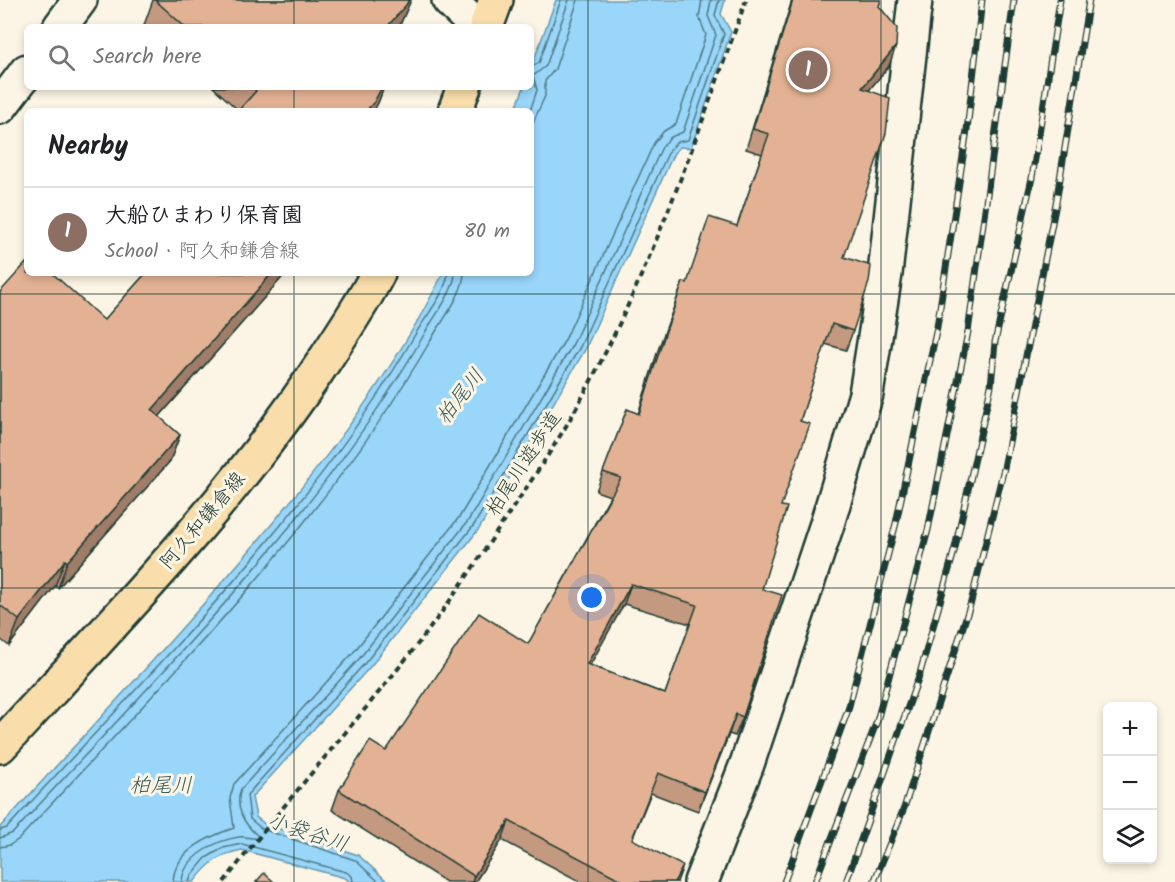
<!DOCTYPE html>
<html lang="en">
<head>
<meta charset="utf-8">
<style>
	:root { --surface:#fff; --page:#f6f6f6; --text:#202124; --muted:#757577; --line:#e0e0e0; --accent:#1f3d34 }
	body { margin:0; font-family:Kalam,"Klee One",sans-serif; background:var(--page); color:var(--text) }
	.controls { position:absolute; right:18px; bottom:18px; display:grid; overflow:hidden; border-radius:9px; box-shadow:0 3px 9px #0003 }
	.controls button { width:54px; height:54px; display:grid; place-items:center; padding:0; border:0; border-bottom:2px solid var(--line); background:var(--surface); color:var(--text); font:30px sans-serif }
	.you { position:absolute; left:592px; top:598px; width:21px; height:21px; margin:-15px; border:4px solid #fff; border-radius:50%; background:#1a73e8; box-shadow:0 0 0 9px #1a73e833 }
	.badge { display:grid; place-items:center; width:39px; height:39px; border-radius:50%; background:var(--accent); color:#fff; font-size:20px; font-weight:700 }
	.pin { position:absolute; translate:-50% -50%; border:3px solid #fff; box-shadow:0 2px 6px #0006 }
	.list { margin:0; padding:0; list-style:none }
	h2 { display:flex; justify-content:space-between; align-items:center; height:78px; margin:0; padding:0 24px; font-size:26px }
	h2 small { font-size:20px; font-weight:400; color:var(--muted) }
	.list li { display:grid; grid-template-columns:39px 1fr auto; gap:18px; align-items:center; box-sizing:border-box; height:90px; padding:0 24px; border-top:2px solid var(--line) }
	.list b { display:block; font-size:22px; white-space:nowrap }
	.list p { margin:0; font-size:20px; white-space:nowrap; color:var(--muted) }
	.list em { font-size:20px; font-style:normal; color:var(--muted) }
	.icon { flex:none; width:33px; height:33px; fill:none; stroke:currentColor; stroke-width:2; stroke-linecap:round; stroke-linejoin:round }
	.map { position:relative; flex:none; width:1175px; height:882px; overflow:hidden }
	.search { position:absolute; background:var(--surface); box-shadow:0 3px 9px #0003; left:24px; top:24px; width:510px; height:66px; display:flex; align-items:center; gap:15px; box-sizing:border-box; padding:0 21px; border-radius:9px; color:var(--muted); font-size:22px }
	.panel { position:absolute; background:var(--surface); box-shadow:0 3px 9px #0003; left:24px; top:108px; width:510px; height:168px; border-radius:9px }
	.map>svg:first-child { display:block }
	.water { fill:#99d6fa; stroke:#6899ab; stroke-width:1.5 }
	.lines { fill:none; stroke-linecap:round; stroke-linejoin:round }
	.shore { stroke:#507a83; stroke-width:1.5 }
	.minor-casing { stroke:#1f3d34; stroke-width:38 }
	.major-casing { stroke:#1f3d34; stroke-width:38 }
	.path { stroke:#1f3d34; stroke-width:4; stroke-dasharray:6 4.5; stroke-linecap:butt }
	.minor { stroke:#fcf5e5; stroke-width:33 }
	.major { stroke:#f9ddab; stroke-width:33 }
	.rail-casing { stroke:#1f3d34; stroke-width:7 }
	.rail { stroke:#fcf5e5; stroke-width:4.5; stroke-dasharray:14; stroke-linecap:butt }
	.wall { fill:#c3997f; stroke:#1f3d34; stroke-width:1.5; fill-rule:evenodd }
	.shaded-wall { fill:#9f7d68; stroke:#1f3d34; stroke-width:1.5 }
	.building { fill:#e3b294; stroke:#1f3d34; stroke-width:1.5; fill-rule:evenodd }
	.grid { fill:none; stroke:#1f3d34; stroke-width:1.5; stroke-opacity:0.55 }
	.labels { text-anchor:middle; stroke-width:6; stroke-linejoin:round; paint-order:stroke }
	.street-label { font-size:20px; fill:#1f3d34; stroke:#fcf5e5 }
	.water-label { font-size:21px; font-style:italic; fill:#375c5c; stroke:#fcf5e5 }
</style>
</head>
<body>
<div class="map">
<svg width="1175" height="882" viewBox="0 0 1175 882">
	<rect width="100%" height="100%" fill="#fcf5e5"/>
	<filter id="ink" filterUnits="userSpaceOnUse"><feTurbulence type="fractalNoise" baseFrequency=".0167" numOctaves="2"/><feDisplacementMap in="SourceGraphic" scale="12" xChannelSelector="R" yChannelSelector="G"/><feConvolveMatrix kernelMatrix="1 2 1 2 8 2 1 2 1" color-interpolation-filters="sRGB"/></filter>
	<g filter="url(#ink)">
		<!-- water -->
		<path class="water" d="M 556,0 L 725,0 L 721,14 L 731,32 L 691,148 L 680,147 L 674,153 L 585,350 L 479,529 L 370,667 L 252,797 L 256,817 L 265,824 L 358,855 L 388,882 L 350,882 L 345,878 L 242,850 C 219,854 208,864 194,882 L 0,882 L 0,827 C 88,731 177,637 261,537 C 329,456 396,369 443,273 L 531,273 L 531,111 L 515,111 L 524,87 L 531,87 L 531,68 Z"/>
		<g class="lines">
			<!-- shore -->
			<g class="shore">
				<polyline points="531,67 539,63 561,0"/>
				<polyline points="530,111 537,90 533,76 546,66 569,0"/>
				<polyline points="531,127 545,96 545,81 555,69 578,0"/>
				<path d="M 0,830 L 7,828 C 148,674 312,514 416,333 C 426,316 446,293 448,273"/>
				<path d="M 0,838 L 13,833 C 157,676 318,519 425,333 C 434,316 454,293 455,273"/>
				<path d="M 0,847 L 10,845 L 19,839 C 164,681 325,524 432,338 C 443,319 463,295 464,273"/>
				<path d="M 173,882 C 174,851 210,836 234,828 L 230,798 L 234,784 L 353,653 L 460,516 L 565,340 L 654,143 L 664,131 L 676,124 L 706,35 L 699,17 L 702,0"/>
				<path d="M 182,882 C 183,857 217,840 239,837 C 245,836 251,839 257,838 L 257,835 C 244,824 234,807 241,789 L 359,659 L 468,521 L 573,344 L 662,147 L 671,137 L 683,132 L 716,35 L 708,16 L 711,0"/>
				<polyline points="189,882 191,876 206,858 223,848 242,844 346,872 352,876 353,882"/>
				<polyline points="379,882 355,860 262,829 250,819 247,795 365,663 474,525 580,347 669,151 677,142 688,140 724,34 715,15 719,0"/>
			</g>
			<!-- minor casing -->
			<g class="minor-casing">
				<g id="minor">
					<polyline points="449,0 477,27"/>
					<polyline points="60,27 80,0"/>
					<polyline points="0,107 27,71"/>
					<polyline points="701,882 747,764 827,524 866,394 885,274 915,0"/>
				</g>
			</g>
			<!-- major casing -->
			<g class="major-casing">
				<g id="major">
					<polyline points="486,27 496,0"/>
					<polyline points="455,111 464,87"/>
					<path d="M 0,746 C 114,622 233,500 326,358 C 344,330 363,303 378,273"/>
				</g>
			</g>
			<!-- path -->
			<path class="path" d="M 224,882 C 288,798 359,719 424,636 C 452,599 478,560 504,521 C 530,482 557,444 579,403 C 649,276 697,136 746,0"/>
			<!-- minor -->
			<use href="#minor" class="minor"/>
			<!-- major -->
			<use href="#major" class="major"/>
			<!-- rail casing -->
			<g class="rail-casing">
				<g id="rail">
					<polyline points="784,882 848,710 896,523 937,327 967,130 982,0"/>
					<polyline points="815,882 877,721 928,530 968,332 1014,0"/>
					<polyline points="846,882 920,673 955,548 991,386 995,342 1032,178 1060,0"/>
					<polyline points="874,882 904,808 971,602 1004,468 1056,203 1089,0"/>
				</g>
			</g>
			<!-- rail -->
			<use href="#rail" class="rail"/>
		</g>
		<!-- wall -->
		<g class="wall">
			<polygon points="153,0 411,0 399,27 146,27 144,25"/>
			<path d="M 792,0 L 881,0 L 879,6 L 889,66 L 869,90 L 844,257 L 853,331 L 846,350 L 825,344 L 800,421 L 762,589 L 743,717 L 735,736 L 729,734 L 698,811 L 651,793 L 632,840 L 677,882 L 581,882 L 502,840 L 475,882 L 446,882 L 332,810 L 339,790 L 386,751 L 528,644 L 610,496 L 596,491 L 627,409 L 638,414 L 658,350 L 683,282 L 687,283 L 737,226 L 762,154 L 746,149 ZM 624,604 L 690,624 L 665,694 L 590,665 Z"/>
			<polygon points="213,87 384,87 378,103 238,110"/>
			<polygon points="146,273 286,273 159,417 180,435 170,461 58,588 55,586 9,646 0,639 0,292 104,320"/>
		</g>
		<!-- shaded-wall -->
		<g class="shaded-wall">
			<polygon points="409,0 411,0 399,27 387,27"/>
			<polygon points="896,46 889,66 855,107 862,88"/>
			<polygon points="382,87 384,87 378,103 374,111 366,111"/>
			<polygon points="272,273 286,273 142,436 152,410"/>
			<polygon points="180,435 170,461 58,588 67,562"/>
			<polygon points="65,560 55,586 9,646 19,620"/>
			<polygon points="631,584 624,604 580,683 587,664"/>
			<polygon points="736,714 729,734 698,811 705,792"/>
			<polygon points="509,821 502,840 475,882 472,882 474,876"/>
			<polygon points="683,866 677,882 674,882"/>
		</g>
		<!-- building -->
		<g class="building">
			<polygon points="155,0 409,0 406,5 387,27 185,27"/>
			<path d="M 793,0 L 881,0 L 879,6 L 897,28 L 896,46 L 862,88 L 890,98 L 886,133 L 844,257 L 871,266 L 869,282 L 853,331 L 832,324 L 800,421 L 810,424 L 781,506 L 787,507 L 762,589 L 782,595 L 743,717 L 736,714 L 705,792 L 658,773 L 632,839 L 683,866 L 674,882 L 625,882 L 509,821 L 474,876 L 339,790 L 370,741 L 386,751 L 479,613 L 528,644 L 621,478 L 603,472 L 627,409 L 639,414 L 666,331 L 683,282 L 687,283 L 709,217 L 737,226 L 769,134 L 753,129 ZM 631,584 L 697,605 L 665,694 L 587,664 Z"/>
			<polygon points="252,87 382,87 374,102 366,111 238,111 256,91"/>
			<polygon points="27,262 27,273 52,273 104,320 146,273 272,273 152,410 180,435 67,562 65,560 19,620 0,605 0,292"/>
			<polygon points="264,873 274,882 256,882"/>
		</g>
	</g>
	<!-- grid -->
	<path class="grid" d="M 294,0 L 294,27M 588,0 L 588,882M 881,0 L 881,882M 294,87 L 294,111M 294,273 L 294,882M 0,294 L 1175,294M 0,588 L 1175,588"/>
	<g class="labels">
		<!-- street labels -->
		<g class="street-label">
			<text transform="translate(523 463) rotate(-57)" y="7">柏尾川遊歩道</text>
			<text transform="translate(202 520) rotate(-50)" y="7">阿久和鎌倉線</text>
		</g>
		<!-- water labels -->
		<g class="water-label">
			<text transform="translate(460 396) rotate(-52)" y="7">柏尾川</text>
			<text x="161" y="792">柏尾川</text>
			<text transform="translate(308 832) rotate(18)" y="7">小袋谷川</text>
		</g>
	</g>
</svg>
<div class="controls">
<button>+</button>
<button>−</button>
<button><svg class="icon" aria-label="layers" viewBox="0 0 24 24"><path d="M12 4l9 5-9 5-9-5zM3 14l9 5 9-5"/></svg></button>
</div>
<div class="you"></div>
<div class="pin badge" style="left:808px;top:70px;background:#8d6e63">1</div>
<div class="search"><svg class="icon" aria-label="search" viewBox="0 0 24 24"><circle cx="10" cy="10" r="6"/><path d="M15 15l6 6"/></svg>Search here</div>
<section class="panel">
<h2>Nearby<small></small></h2>
<ul class="list">
<li><span class="badge" style="background:#8d6e63">1</span><div><b>大船ひまわり保育園</b><p>School · 阿久和鎌倉線</p></div><em>80 m</em></li>
</ul>
</section>
</div>
</body>
</html>
